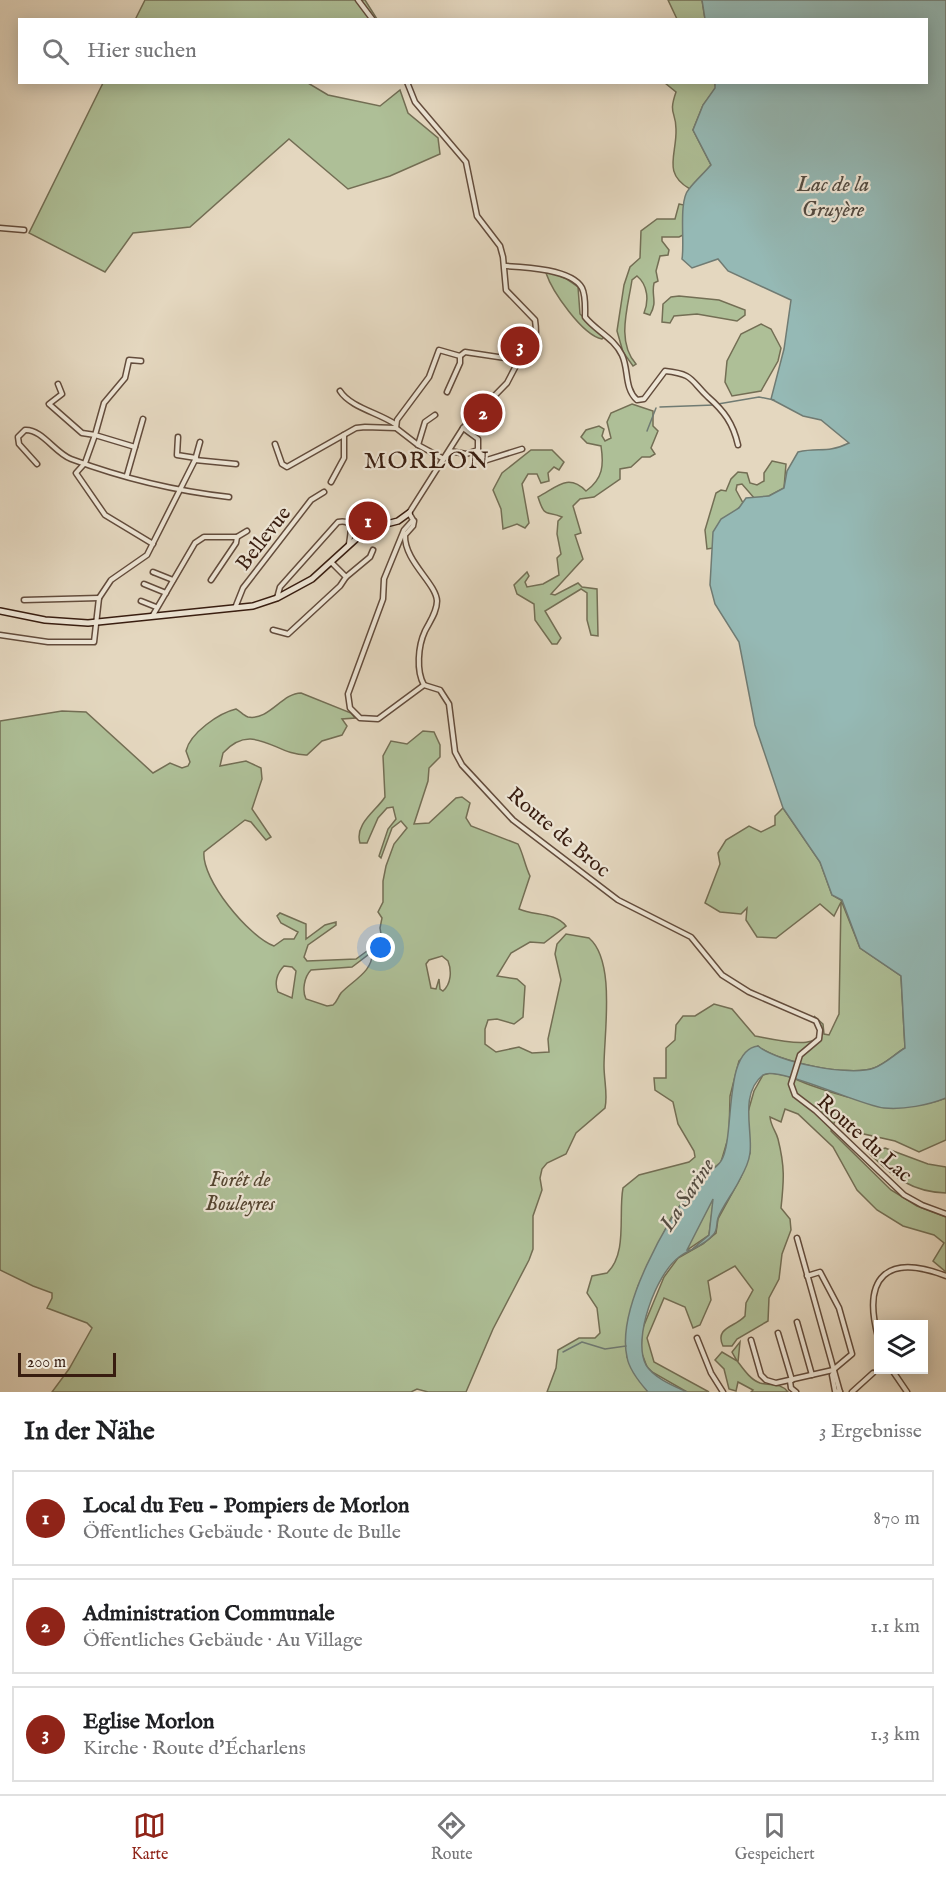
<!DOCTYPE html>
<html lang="de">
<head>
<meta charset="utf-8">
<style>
	:root { --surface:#fff; --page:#f2f2f2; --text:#202124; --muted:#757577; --line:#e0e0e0; --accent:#8f2418 }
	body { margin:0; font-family:"IM FELL English",serif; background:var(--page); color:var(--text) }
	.controls { position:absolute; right:18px; bottom:18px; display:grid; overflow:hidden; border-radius:0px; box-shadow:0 3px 15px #0003 }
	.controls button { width:54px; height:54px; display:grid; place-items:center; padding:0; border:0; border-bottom:2px solid var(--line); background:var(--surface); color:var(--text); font:30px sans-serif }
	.scale { position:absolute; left:18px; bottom:15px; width:98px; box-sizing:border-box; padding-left:6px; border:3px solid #381d10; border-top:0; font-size:16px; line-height:21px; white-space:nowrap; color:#381d10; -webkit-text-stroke:4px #ede5d5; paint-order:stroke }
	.you { position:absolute; left:381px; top:948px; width:21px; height:21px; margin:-15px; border:4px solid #fff; border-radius:50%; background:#1a73e8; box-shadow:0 0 0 9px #1a73e833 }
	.badge { display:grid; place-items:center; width:39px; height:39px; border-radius:50%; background:var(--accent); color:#fff; font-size:20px; font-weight:700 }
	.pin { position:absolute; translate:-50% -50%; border:3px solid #fff; box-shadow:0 2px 6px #0006 }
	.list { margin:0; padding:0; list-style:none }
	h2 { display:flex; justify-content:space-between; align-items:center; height:78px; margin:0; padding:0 24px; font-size:26px }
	h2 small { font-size:20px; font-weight:400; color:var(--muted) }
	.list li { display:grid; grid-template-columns:39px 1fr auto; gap:18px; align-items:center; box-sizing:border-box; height:96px; margin:0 12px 12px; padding:0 12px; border:2px solid var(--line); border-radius:0px }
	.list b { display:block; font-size:22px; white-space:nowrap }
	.list p { margin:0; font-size:20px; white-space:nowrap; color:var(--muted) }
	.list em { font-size:20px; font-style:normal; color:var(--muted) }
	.icon { flex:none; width:33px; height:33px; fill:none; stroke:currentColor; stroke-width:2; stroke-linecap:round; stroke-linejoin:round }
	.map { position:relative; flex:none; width:946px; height:1392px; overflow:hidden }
	.search { position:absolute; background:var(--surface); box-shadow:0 3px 15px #0003; left:18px; right:18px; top:18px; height:66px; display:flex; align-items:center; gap:15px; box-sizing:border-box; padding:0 21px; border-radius:0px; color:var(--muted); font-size:22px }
	.sheet { height:402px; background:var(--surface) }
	nav { display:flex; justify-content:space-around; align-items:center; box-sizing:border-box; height:84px; border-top:2px solid var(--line); background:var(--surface); font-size:16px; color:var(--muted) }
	nav a { display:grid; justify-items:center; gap:3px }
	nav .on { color:var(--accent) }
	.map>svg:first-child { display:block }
	.green { fill:#aebf97; stroke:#736e54; stroke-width:1.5; fill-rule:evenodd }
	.water { fill:#95b9b5; stroke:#707b73; stroke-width:1.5; fill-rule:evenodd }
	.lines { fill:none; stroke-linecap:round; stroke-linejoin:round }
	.stream { stroke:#707b73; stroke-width:1.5 }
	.street-casing { stroke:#634c3c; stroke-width:7 }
	.secondary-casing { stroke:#381d10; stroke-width:8 }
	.street { stroke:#ede5d5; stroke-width:4 }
	.secondary { stroke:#ede5d5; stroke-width:5 }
	.labels { text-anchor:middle; stroke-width:4.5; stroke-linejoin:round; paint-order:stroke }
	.street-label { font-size:21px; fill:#381d10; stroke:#ede5d5 }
	.park-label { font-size:21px; font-style:italic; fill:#564632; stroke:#ede5d5 }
	.water-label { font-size:22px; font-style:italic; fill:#544c42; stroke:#ede5d5 }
	.quarter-label { font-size:24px; letter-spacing:1.5px; fill:#381d10; stroke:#ede5d5 }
</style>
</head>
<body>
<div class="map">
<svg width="946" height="1392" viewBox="0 0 946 1392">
	<rect width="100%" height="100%" fill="#e4d7bf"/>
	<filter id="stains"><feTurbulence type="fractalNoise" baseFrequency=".00333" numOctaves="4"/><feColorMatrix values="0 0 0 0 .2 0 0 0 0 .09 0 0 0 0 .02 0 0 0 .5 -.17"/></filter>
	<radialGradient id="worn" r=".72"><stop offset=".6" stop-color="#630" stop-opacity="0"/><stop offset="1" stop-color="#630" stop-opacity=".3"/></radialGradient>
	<!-- green -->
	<g class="green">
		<polygon points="145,0 365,0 377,19 135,20"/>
		<polygon points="668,0 702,0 705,19 677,19"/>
		<polygon points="103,83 308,83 328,95 380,106 400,90 408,113 438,138 440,154 390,176 348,189 289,139 190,227 133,233 105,272 29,233"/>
		<path d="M 665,83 L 715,83 L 716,88 L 703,105 L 693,130 L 711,165 L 690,189 C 662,173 677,155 676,129 C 676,111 668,115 676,92 Z"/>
		<path d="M 679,204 L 684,205 L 685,234 L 679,237 L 662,237 L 662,241 L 669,250 L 668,255 L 660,256 L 656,271 L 658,281 L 654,283 C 651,297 658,301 650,315 L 644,313 C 649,301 648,285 637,276 L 632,280 C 628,307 616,342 636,364 L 633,366 L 623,352 L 617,331 L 624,285 L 630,267 L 640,258 L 641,231 L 657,219 L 675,219 Z"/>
		<path d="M 550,272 L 565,278 L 578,287 L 580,314 L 604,337 L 602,339 C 582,335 552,291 546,273 Z"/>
		<polygon points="679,296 719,300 745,310 745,315 737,321 697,314 674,316 670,323 662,322 663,304 671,297"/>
		<polygon points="761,324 771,329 781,348 778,361 761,391 732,396 725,382 727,361 741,334"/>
		<path d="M 632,404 L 653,411 L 653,426 L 658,431 L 651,448 L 655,454 L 650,457 L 642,457 L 631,467 L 620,469 L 620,479 L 594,497 L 580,499 L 573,506 L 581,533 L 575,535 L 583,559 L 551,594 L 555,595 L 578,583 L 582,587 L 597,589 L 598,636 L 591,635 L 587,620 L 587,593 L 581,589 L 545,611 L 561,638 L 557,644 L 552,644 L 535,620 L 534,604 L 517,594 L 514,585 L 527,572 L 529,576 L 525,582 L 527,587 L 543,584 L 559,575 L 557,558 L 561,554 L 557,534 L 558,521 L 562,517 C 546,510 545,519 538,497 C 557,487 568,473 586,491 C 603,479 604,465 601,446 L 587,443 L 581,437 L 586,430 L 599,426 L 604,429 L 602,436 L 605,441 L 611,438 L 607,422 L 611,413 Z"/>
		<polygon points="531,450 552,450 564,462 559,470 554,467 548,473 549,481 541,483 537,474 528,474 522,484 529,523 525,528 517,524 503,529 501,509 493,490 502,473"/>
		<path d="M 772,461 L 786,464 L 784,488 L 769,496 L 755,499 L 742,484 L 737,485 L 736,490 L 743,503 C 728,524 713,516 713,548 L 707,549 L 705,530 L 716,493 L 721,490 L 726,491 L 731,479 L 738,472 L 747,473 L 750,483 L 757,485 L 764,481 L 764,473 Z"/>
		<path d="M 301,693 L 351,713 L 355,718 L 342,719 L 347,726 L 342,735 L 322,741 L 307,755 C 276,756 253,720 223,753 L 220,766 L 246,761 L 261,768 L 262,779 L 252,809 L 271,837 L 266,840 L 251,822 L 245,820 L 204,852 C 201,879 249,937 274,946 L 284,939 L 294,939 L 298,932 L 281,923 L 277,916 L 280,913 L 306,924 L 306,939 L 325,925 L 336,922 L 336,925 L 308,945 L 304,957 L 307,961 L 356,959 L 382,940 L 380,928 L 382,918 L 378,912 L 383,902 L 383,881 L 386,866 L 394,844 L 407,828 L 401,821 L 392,828 L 381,858 L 379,856 L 388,829 L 396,819 L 393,807 L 387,808 L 378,818 L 367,843 L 360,843 C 354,824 377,810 385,797 L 383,756 L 391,741 L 407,744 L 423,731 L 434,732 L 440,745 L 440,757 L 429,768 L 428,781 L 414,824 L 429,823 L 456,798 L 462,797 L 470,803 L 466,818 L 471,826 L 518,844 C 523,853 525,866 530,876 L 519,909 C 534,916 555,912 566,926 L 544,943 L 530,942 L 511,953 L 497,976 L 517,979 L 525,986 L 523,1017 L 514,1024 L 497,1019 L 488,1020 L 485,1029 L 485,1044 L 496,1052 L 519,1047 L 532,1053 L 549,1052 L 548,1039 L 561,980 L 555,954 L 557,944 L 566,934 L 589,938 C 616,961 604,1033 604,1066 C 604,1080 608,1095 605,1108 L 576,1133 L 566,1154 L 547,1163 L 542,1169 L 540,1178 L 542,1190 L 533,1216 L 533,1249 L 529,1260 L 493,1329 L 466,1392 L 428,1392 L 417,1389 L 411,1392 L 52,1392 L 69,1369 L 92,1328 L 87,1323 L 47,1308 L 52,1298 L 52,1293 L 33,1286 L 0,1270 L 0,721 L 62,711 L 86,712 L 153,773 L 170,763 L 182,768 L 188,766 L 190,762 L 186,751 C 190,733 219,713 236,709 C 240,711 244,716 248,717 C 269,721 282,693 301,693 ZM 372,952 C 374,971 352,981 341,993 C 338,997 337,1002 333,1005 L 327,1006 L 306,999 C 302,991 304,977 311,970 L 352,967 ZM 442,956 L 448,961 C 452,971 451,984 443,991 L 440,989 L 439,979 L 436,989 L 431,988 L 426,964 L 429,960 ZM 284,966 L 292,967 L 296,971 L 292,998 L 278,992 C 274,983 277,973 284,966 Z"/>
		<path d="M 783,808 L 820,862 L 832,895 L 841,900 L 860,948 L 901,976 L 905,1048 C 895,1054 885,1064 874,1068 C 850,1077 777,1062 758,1046 L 739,1061 L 730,1096 L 729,1135 L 721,1162 L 699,1180 L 671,1218 L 638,1286 L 628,1322 L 627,1357 L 648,1392 L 547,1392 L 556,1368 L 558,1350 L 579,1338 L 595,1338 L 600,1333 L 597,1308 L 587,1293 L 592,1276 L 607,1273 C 628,1253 618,1214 623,1188 L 639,1175 L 689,1162 L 695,1157 L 694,1151 L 678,1124 L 673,1102 L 655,1090 L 654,1078 L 666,1078 L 666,1048 L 675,1040 L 676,1025 L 683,1016 L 695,1016 L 714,1004 L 732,1009 L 755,1036 C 773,1039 840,1057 814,1016 L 823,1024 L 824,1034 L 829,1035 L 839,1014 L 841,902 L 834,916 L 820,904 L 776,938 L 757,937 L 746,920 L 747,908 L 741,914 L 720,912 L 705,903 L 720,864 L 718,853 L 726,840 L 749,826 L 761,832 L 775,825 L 775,816 Z"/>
		<path d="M 770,1073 C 791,1075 793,1079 810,1085 C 848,1099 907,1115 946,1098 L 946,1140 L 919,1152 L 895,1141 L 855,1132 L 836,1118 L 831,1131 L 891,1190 L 917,1206 L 946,1217 L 946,1272 L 933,1261 L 944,1243 L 934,1235 L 903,1226 L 877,1210 L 857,1190 L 833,1147 L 798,1114 L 785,1109 L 781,1122 L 770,1117 C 771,1127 776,1131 778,1139 C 785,1167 784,1180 781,1208 L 790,1219 L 791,1230 L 782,1254 L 779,1279 L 769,1298 L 768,1321 L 737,1339 L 732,1346 L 723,1346 C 714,1327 736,1327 745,1316 L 746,1303 L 753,1290 L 735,1266 L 708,1281 L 711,1300 L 700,1325 L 693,1328 L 685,1307 L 664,1298 L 647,1338 L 654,1362 L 709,1392 L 687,1392 L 652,1372 L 647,1367 L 641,1351 L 642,1330 L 664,1277 L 678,1258 L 703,1244 L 716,1233 L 718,1219 L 741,1177 L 750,1153 L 746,1119 L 754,1091 L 763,1075 Z"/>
		<path d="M 885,1148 L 928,1164 L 946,1167 L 946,1193 C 912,1192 893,1177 870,1154 Z"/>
		<polygon points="714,1197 709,1235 687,1250 688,1245"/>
		<path d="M 740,1342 L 738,1362 C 744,1370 751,1380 760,1383 C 771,1386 780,1382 788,1392 L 751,1392 L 753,1390 L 738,1382 L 736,1391 L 729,1389 L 724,1369 L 715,1360 L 722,1352 L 737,1361 L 732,1352 Z"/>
	</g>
	<!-- water -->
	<path class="water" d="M 702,0 L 946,0 L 946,1098 C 929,1105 903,1110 884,1108 C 861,1106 777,1065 763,1075 C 739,1094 753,1131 750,1153 C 749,1161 744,1172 740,1179 C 734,1192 723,1205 718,1218 C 716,1224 718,1231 713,1235 C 704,1246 690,1249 679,1257 C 656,1274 632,1339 646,1365 C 654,1378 674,1386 687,1392 L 648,1392 C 640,1383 629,1370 627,1357 C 616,1308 667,1220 697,1182 C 703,1174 716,1170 721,1161 C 736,1137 722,1050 758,1046 C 777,1062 850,1077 874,1068 C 885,1064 895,1054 905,1048 L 901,976 L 860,948 L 842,900 L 832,895 L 820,862 L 783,808 L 755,725 L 739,642 L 715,604 L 710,585 L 713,532 L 721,519 L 739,508 L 746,498 L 769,496 L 784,488 L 787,471 L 798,452 C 820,447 826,454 849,443 L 821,420 L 803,416 L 771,399 L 784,349 L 791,300 L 728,271 L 718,259 L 692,268 L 682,259 C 685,242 678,201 689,189 C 694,182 704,173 711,165 L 693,130 L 703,105 L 715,88 L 715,83 L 926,82 L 926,20 L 705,19 ZM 713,1199 L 709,1235 L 691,1250 L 687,1250 Z"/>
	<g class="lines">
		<!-- stream -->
		<g class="stream">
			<polyline points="718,404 759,397 774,400"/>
			<polyline points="660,407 714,405"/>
			<polyline points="647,431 656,408"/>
			<polyline points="563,1352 582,1342 605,1349 626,1346"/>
		</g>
		<!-- street casing -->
		<g class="street-casing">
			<g id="street">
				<polyline points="358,0 373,20"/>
				<path d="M 407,82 L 415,102 L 466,162 L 477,216 L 500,246 L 503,257 L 506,290 L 535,320 C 538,341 535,348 519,360"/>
				<polyline points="0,228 24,230"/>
				<path d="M 505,266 C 524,267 572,269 582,288 C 586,296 585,308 585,317 C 596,331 614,338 622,355 C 629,370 624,388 637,400 L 644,399 L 665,371 C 694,374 690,380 708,397 C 724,411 733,423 738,445"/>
				<polyline points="519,360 507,383 463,428 409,513 413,520 404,530 384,579 383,599 348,694 350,708 360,718 378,719 424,685 440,690 449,704 455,752 462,765 513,820 618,900 691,937 722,975 749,992 816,1021 820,1030 819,1039 800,1055 791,1084 795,1095 816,1111 904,1195 922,1205 946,1214"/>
				<polyline points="58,384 62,394 49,404 82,433 95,435 85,463 76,473 105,515 153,544"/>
				<path d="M 340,391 C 350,407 379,413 395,424"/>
				<polyline points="447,392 460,363 460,356"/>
				<polyline points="396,428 397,420 429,377 439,350 460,356 465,352 519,360"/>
				<polyline points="178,437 177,455 196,458"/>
				<polyline points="275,444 282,464 287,467 356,428 365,427 396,428 418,445 444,459"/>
				<polyline points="418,445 425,422 435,415"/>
				<polyline points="135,447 95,435 104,403 125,378 129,360 141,361"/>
				<polyline points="478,450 482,458 487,460 522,449"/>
				<polyline points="450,451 466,454 478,450 478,439 463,428"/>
				<polyline points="195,460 236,464"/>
				<path d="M 37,464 L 19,444 L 18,437 L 25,430 C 42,429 55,453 71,459 C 122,478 176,491 229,497"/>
				<polyline points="127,475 143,419"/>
				<polyline points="331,482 344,458 344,435"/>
				<path d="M 414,521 L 413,526 L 405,535 C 404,561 436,583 437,601 C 437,612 430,621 425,631 C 418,646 416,671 424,685"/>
				<polyline points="237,537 247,531"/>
				<polyline points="153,572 173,580"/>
				<polyline points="346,577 370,557 373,550"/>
				<polyline points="144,584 166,593"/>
				<path d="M 277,598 L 280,587 L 338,522 C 356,519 350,534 349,544"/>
				<polyline points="24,600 99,598"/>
				<polyline points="141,601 156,607"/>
				<polyline points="235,608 243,588 311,500 324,492"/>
				<polyline points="153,615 195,543 204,537 237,537 236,543 211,580"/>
				<polyline points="273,630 288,634 340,586 346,577 331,562"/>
				<polyline points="0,635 48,642 94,642 99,598 111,580 147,555 195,460 200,442"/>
				<polyline points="797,1238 840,1392"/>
				<polyline points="797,1322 812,1375"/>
				<polyline points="778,1333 792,1380"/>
				<path d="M 878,1337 C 862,1277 887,1253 946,1276"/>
				<polyline points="697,1338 711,1373 723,1392"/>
				<polyline points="751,1340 761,1375 766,1380 776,1383 833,1370 852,1354 839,1308 820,1272 807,1276"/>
				<polyline points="892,1370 907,1392"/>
				<polyline points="834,1372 832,1375 835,1391 840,1392"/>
				<polyline points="790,1381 791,1388 796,1392"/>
				<polyline points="852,1392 873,1373"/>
			</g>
		</g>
		<!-- secondary casing -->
		<g class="secondary-casing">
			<polyline id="secondary" points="0,611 45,620 88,623 253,606 277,598 312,579 367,529 398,521 409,513"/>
		</g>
		<!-- street -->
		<use href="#street" class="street"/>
		<!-- secondary -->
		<use href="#secondary" class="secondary"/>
	</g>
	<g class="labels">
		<!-- street labels -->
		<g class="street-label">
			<text transform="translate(263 538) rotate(-52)" y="7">Bellevue</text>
			<text transform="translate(559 832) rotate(40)" y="7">Route de Broc</text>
			<text transform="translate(865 1138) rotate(42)" y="7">Route du Lac</text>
		</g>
		<!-- park labels -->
		<g class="park-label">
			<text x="240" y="1186">Forêt de<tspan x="240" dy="24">Bouleyres</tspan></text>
		</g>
		<!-- water labels -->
		<g class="water-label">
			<text x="833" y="191">Lac de la<tspan x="833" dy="25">Gruyère</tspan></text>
			<text transform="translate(686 1194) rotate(-57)" y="8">La Sarine</text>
		</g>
		<!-- quarter labels -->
		<g class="quarter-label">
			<text x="427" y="468">MORLON</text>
		</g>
	</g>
	<rect width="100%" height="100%" filter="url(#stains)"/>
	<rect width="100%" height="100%" fill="url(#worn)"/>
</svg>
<div class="controls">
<button><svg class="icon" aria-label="layers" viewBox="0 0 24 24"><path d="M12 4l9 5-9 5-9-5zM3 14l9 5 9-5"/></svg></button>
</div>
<div class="scale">200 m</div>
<div class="you"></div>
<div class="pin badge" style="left:368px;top:521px">1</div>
<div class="pin badge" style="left:483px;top:413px">2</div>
<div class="pin badge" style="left:520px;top:346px">3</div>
<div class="search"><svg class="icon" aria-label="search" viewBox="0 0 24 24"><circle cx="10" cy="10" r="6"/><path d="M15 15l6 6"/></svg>Hier suchen</div>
</div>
<section class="sheet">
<h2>In der Nähe<small>3 Ergebnisse</small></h2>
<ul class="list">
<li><span class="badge">1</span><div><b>Local du Feu - Pompiers de Morlon</b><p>Öffentliches Gebäude · Route de Bulle</p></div><em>870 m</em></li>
<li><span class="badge">2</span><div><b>Administration Communale</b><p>Öffentliches Gebäude · Au Village</p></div><em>1.1 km</em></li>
<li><span class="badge">3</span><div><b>Eglise Morlon</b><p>Kirche · Route d'Écharlens</p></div><em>1.3 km</em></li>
</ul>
</section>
<nav>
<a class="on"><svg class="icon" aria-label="map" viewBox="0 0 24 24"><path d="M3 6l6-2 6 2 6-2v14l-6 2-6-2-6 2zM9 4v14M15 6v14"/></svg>Karte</a>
<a><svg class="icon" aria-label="directions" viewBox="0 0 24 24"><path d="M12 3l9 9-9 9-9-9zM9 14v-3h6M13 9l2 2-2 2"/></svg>Route</a>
<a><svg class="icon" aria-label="saved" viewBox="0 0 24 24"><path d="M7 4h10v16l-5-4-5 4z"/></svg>Gespeichert</a>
</nav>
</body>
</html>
